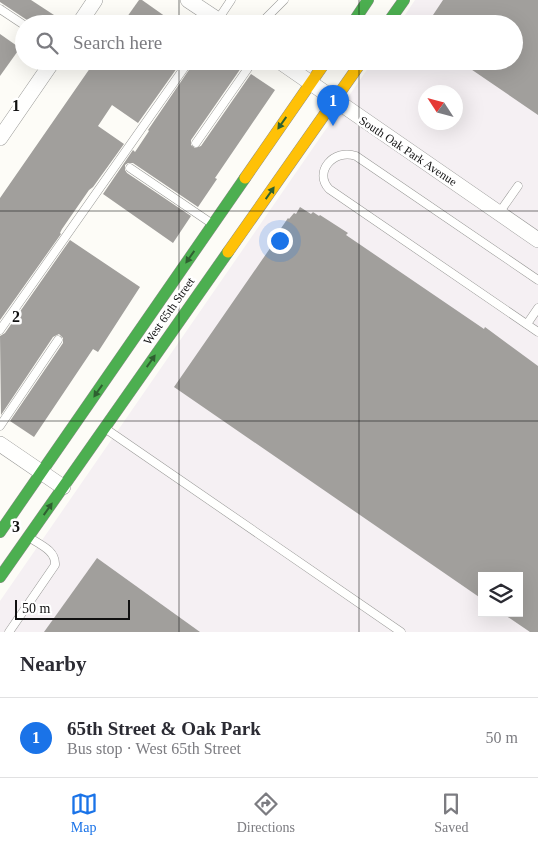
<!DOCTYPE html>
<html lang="en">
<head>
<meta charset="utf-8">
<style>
	:root { --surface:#fff; --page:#f7f7f7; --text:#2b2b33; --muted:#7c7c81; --line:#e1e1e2; --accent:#1a73e8 }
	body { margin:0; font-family:Georgia,serif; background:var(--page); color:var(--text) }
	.controls { position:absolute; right:15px; bottom:15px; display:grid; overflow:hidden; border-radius:0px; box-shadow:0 5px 20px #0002 }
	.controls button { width:45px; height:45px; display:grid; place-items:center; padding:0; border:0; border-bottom:1px solid var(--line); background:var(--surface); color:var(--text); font:25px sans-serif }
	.compass { position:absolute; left:418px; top:85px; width:45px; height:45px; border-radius:50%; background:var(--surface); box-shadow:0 5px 20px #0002; rotate:306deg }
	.scale { position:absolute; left:15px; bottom:12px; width:115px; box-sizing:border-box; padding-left:5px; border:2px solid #111; border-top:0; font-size:14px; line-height:18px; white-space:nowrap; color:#111; -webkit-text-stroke:4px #fff; paint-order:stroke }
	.you { position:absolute; left:279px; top:240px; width:18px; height:18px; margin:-12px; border:4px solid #fff; border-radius:50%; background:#1a73e8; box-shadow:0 0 0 8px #1a73e833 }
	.badge { display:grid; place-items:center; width:32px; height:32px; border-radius:50%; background:var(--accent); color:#fff; font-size:16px; font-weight:700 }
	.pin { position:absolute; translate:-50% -41px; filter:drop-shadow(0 1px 2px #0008) }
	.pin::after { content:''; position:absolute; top:26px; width:18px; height:15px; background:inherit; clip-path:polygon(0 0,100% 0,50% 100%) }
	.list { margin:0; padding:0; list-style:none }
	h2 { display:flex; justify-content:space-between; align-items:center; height:65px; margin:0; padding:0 20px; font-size:21px }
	h2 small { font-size:16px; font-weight:400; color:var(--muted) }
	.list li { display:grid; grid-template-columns:32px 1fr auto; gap:15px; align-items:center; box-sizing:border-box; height:80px; padding:0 20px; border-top:1px solid var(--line) }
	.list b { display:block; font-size:19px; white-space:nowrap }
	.list p { margin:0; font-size:16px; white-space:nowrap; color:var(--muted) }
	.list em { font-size:16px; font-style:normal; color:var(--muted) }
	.icon { flex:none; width:28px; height:28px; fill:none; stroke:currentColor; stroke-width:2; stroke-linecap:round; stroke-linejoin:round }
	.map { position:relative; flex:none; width:538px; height:632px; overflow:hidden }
	.search { position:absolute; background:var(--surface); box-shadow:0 5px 20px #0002; left:15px; right:15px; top:15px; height:55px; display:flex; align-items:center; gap:12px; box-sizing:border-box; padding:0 18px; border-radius:28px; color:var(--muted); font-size:19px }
	.sheet { height:145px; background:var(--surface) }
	nav { display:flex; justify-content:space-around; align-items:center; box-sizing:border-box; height:70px; border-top:1px solid var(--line); background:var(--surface); font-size:14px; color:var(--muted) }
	nav a { display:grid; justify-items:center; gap:2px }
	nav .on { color:var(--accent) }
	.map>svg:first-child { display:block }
	.industrial { fill:#f5f0f3; fill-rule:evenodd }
	.building { fill:#a19f9c }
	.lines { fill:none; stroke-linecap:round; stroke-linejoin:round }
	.lane-casing { stroke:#979795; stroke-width:9 }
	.street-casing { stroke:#979795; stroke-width:16 }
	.fast-casing { stroke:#8e8d8b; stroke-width:12 }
	.slow-casing { stroke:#8e8d8b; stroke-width:12 }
	.lane { stroke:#fffffe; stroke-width:8 }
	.street { stroke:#fffffe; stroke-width:15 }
	.fast { stroke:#4caf50; stroke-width:11 }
	.slow { stroke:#ffc107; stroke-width:11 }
	.oneway { fill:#2e6030 }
	.grid { fill:none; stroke:#111; stroke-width:1; stroke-opacity:0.55 }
	.labels { text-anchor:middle; stroke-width:5; stroke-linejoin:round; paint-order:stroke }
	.street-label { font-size:12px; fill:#111; stroke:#fff }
	.grid-label { font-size:16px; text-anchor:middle; font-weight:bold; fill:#111; stroke:#fff; stroke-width:5; stroke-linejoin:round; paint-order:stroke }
</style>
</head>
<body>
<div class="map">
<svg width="538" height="632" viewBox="0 0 538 632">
	<rect width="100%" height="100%" fill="#fdfcf7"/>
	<!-- industrial -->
	<path class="industrial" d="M 415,0 L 538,0 L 538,632 L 0,632 L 0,601 L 373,61 L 514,61 L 514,24 L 399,24 ZM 426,92 L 456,92 L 456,122 L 426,122 ZM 482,576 L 519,576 L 519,613 L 482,613 Z"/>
	<!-- building -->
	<g class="building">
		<polygon points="0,0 31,0 54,15 48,24 33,24 0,2"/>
		<polygon points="139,0 142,0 176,24 122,24"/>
		<polygon points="443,0 538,0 538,115 459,61 514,61 514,24 427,24"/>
		<polygon points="0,34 20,48 0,76"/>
		<polygon points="95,61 182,61 138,123 112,105 98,126 124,144 93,187 89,190 62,229 60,233 61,234 0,320 0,198"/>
		<polygon points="195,61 231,61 241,68 191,140 191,145 195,148 201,146 251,74 275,90 215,178 217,179 198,207 133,163 128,163 125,165 125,170 127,173 191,216 173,243 103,194 133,150 135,152 149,131 148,130"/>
		<polygon points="300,207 311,214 313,212 319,216 320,215 348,233 346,235 484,329 485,327 538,366 538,632 530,632 502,613 519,613 519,576 482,576 482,599 174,387 273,244 271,243 288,218 289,219 294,213 296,214"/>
		<polygon points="70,240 140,287 98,352 93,349 34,437 10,421 63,343 63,338 59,334 53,337 1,415 0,336 5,333"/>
		<polygon points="97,558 200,632 44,632"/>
	</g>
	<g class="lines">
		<!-- lane casing -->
		<g class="lane-casing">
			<g id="lane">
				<polyline points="0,9 24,25"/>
				<polyline points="217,21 231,0"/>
				<polyline points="260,24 284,0"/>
				<polyline points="196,143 253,61"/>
				<polyline points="130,168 211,223"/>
				<polyline points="499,213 518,186"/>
				<path d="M 538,280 L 356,156 C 334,148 313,172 329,189 L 538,332"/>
				<polyline points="527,324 538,308"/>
				<polyline points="0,330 189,61"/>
				<polyline points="0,426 58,340"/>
				<polyline points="106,429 401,632"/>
				<path d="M 9,632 L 55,565 C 56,551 41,545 30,538"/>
			</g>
		</g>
		<!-- street casing -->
		<g class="street-casing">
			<g id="street">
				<polyline points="188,0 224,24"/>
				<polyline points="79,24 95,0"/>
				<polyline points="279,61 538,240"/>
				<polyline points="0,138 53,61"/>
				<polyline points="0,444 63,487"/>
			</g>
		</g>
		<!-- fast casing -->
		<g class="fast-casing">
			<g id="fast">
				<polyline points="352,24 368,0"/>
				<polyline points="387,24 404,0"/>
				<polyline points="0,532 245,178"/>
				<polyline points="0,577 228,252"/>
			</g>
		</g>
		<!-- slow casing -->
		<g class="slow-casing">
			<g id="slow">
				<polyline points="245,178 326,61"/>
				<polyline points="228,252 362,61"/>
			</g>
		</g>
		<!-- lane -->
		<use href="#lane" class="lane"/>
		<!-- street -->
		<use href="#street" class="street"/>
		<!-- fast -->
		<use href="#fast" class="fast"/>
		<!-- slow -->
		<use href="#slow" class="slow"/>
	</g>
	<!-- one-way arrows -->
	<defs><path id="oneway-solid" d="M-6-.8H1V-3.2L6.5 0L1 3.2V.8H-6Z" transform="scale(1.25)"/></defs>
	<g class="oneway">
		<use href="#oneway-solid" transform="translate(282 123) rotate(125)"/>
		<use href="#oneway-solid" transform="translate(270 193) rotate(-55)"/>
		<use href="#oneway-solid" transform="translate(190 257) rotate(125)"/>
		<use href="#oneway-solid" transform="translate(151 361) rotate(-55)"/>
		<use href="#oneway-solid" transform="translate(98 391) rotate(125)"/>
		<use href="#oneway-solid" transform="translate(48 509) rotate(-55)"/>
	</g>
	<!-- grid -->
	<path class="grid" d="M 179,0 L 179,24M 359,0 L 359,24M 179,61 L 179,632M 359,61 L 359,632M 0,211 L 538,211M 0,421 L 538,421"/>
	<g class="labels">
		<!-- street labels -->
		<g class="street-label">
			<text transform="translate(408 151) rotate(34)" y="4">South Oak Park Avenue</text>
			<text transform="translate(169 311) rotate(-55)" y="4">West 65th Street</text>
		</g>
	</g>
	<g class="grid-label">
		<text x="16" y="111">1</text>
		<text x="16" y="322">2</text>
		<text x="16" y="532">3</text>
	</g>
</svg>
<div class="controls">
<button><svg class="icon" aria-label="layers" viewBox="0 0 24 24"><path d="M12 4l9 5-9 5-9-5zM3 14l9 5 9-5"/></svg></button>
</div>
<svg class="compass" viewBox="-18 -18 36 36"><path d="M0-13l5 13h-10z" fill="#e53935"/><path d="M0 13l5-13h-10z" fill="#7c7c81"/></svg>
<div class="scale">50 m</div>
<div class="you"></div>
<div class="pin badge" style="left:333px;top:126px">1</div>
<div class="search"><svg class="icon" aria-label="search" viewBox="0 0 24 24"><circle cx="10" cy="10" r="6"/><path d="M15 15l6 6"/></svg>Search here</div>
</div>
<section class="sheet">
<h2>Nearby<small></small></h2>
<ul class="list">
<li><span class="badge">1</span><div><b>65th Street &amp; Oak Park</b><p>Bus stop · West 65th Street</p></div><em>50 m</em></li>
</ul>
</section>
<nav>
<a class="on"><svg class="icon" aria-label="map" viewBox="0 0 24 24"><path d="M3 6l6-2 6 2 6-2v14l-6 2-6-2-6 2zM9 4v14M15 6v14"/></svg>Map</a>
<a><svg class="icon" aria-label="directions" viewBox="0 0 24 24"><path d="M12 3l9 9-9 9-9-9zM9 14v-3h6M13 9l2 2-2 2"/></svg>Directions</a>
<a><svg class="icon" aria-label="saved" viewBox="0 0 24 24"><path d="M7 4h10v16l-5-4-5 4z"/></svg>Saved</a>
</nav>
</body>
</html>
